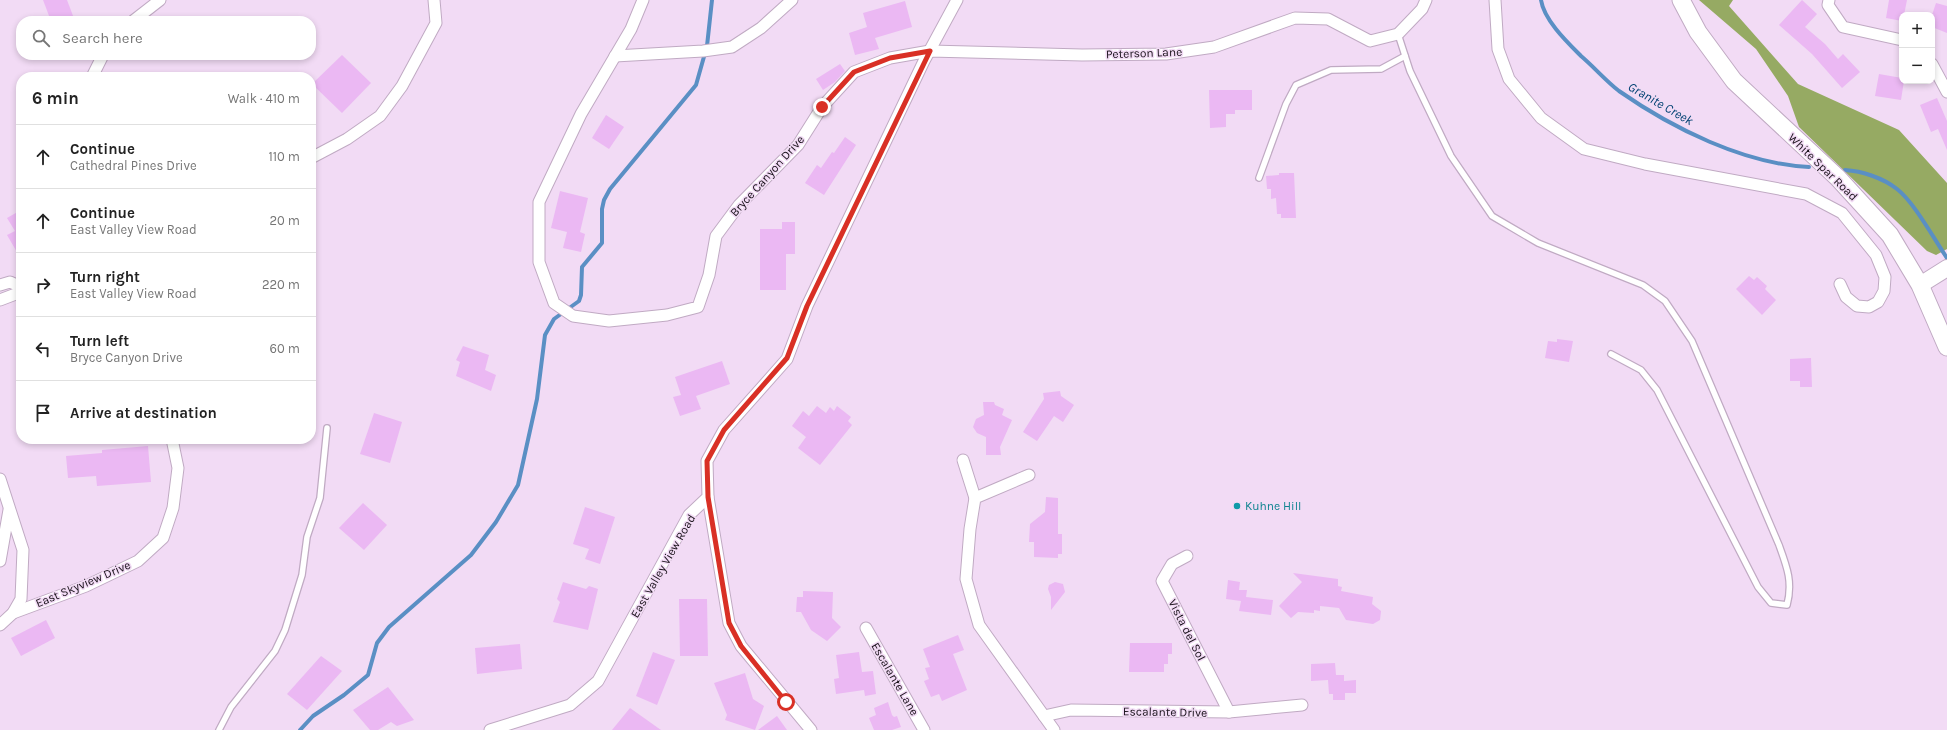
<!DOCTYPE html>
<html lang="en">
<head>
<meta charset="utf-8">
<style>
	:root { --surface:#fff; --page:#f6f6f6; --text:#222; --muted:#767676; --line:#e0e0e0 }
	body { margin:0; font-family:Karla,sans-serif; background:var(--page); color:var(--text) }
	.controls { position:absolute; right:12px; top:12px; display:grid; overflow:hidden; border-radius:8px; box-shadow:0 2px 6px #0003 }
	.controls button { width:36px; height:36px; display:grid; place-items:center; padding:0; border:0; border-bottom:1px solid var(--line); background:var(--surface); color:var(--text); font:20px sans-serif }
	.stop { position:absolute; width:12px; height:12px; margin:-9px; border:3px solid #d93025; border-radius:50%; background:#fff }
	.stop.end { background:#d93025; border-color:#fff; box-shadow:0 1px 4px #0008 }
	.list { margin:0; padding:0; list-style:none }
	h2 { display:flex; justify-content:space-between; align-items:center; height:52px; margin:0; padding:0 16px; font-size:17px }
	h2 small { font-size:13px; font-weight:400; color:var(--muted) }
	.list li { display:grid; grid-template-columns:26px 1fr auto; gap:12px; align-items:center; box-sizing:border-box; height:64px; padding:0 16px; border-top:1px solid var(--line) }
	.list b { display:block; font-size:15px; white-space:nowrap }
	.list p { margin:0; font-size:13px; white-space:nowrap; color:var(--muted) }
	.list em { font-size:13px; font-style:normal; color:var(--muted) }
	.icon { flex:none; width:22px; height:22px; fill:none; stroke:currentColor; stroke-width:2; stroke-linecap:round; stroke-linejoin:round }
	.map { position:relative; flex:none; width:1947px; height:730px; overflow:hidden }
	.search { position:absolute; background:var(--surface); box-shadow:0 2px 6px #0003; left:16px; top:16px; width:300px; height:44px; display:flex; align-items:center; gap:10px; box-sizing:border-box; padding:0 14px; border-radius:16px; color:var(--muted); font-size:15px }
	.panel { position:absolute; background:var(--surface); box-shadow:0 2px 6px #0003; left:16px; top:72px; width:300px; height:372px; border-radius:16px }
	.map>svg:first-child { display:block }
	.forest { fill:#96aa63 }
	.lines { fill:none; stroke-linecap:round; stroke-linejoin:round }
	.stream { stroke:#5a8fc4; stroke-width:4 }
	.building { fill:#ebb8f3 }
	.lane-casing { stroke:#c0aac3; stroke-width:8 }
	.street-casing { stroke:#c0aac3; stroke-width:13 }
	.secondary-casing { stroke:#c0aac3; stroke-width:18 }
	.primary-casing { stroke:#c0aac3; stroke-width:19 }
	.lane { stroke:#fff; stroke-width:5.5 }
	.street { stroke:#fff; stroke-width:11 }
	.secondary { stroke:#fff; stroke-width:16 }
	.primary { stroke:#fff; stroke-width:17 }
	.route { stroke:#d93025; stroke-width:5 }
	.culture-dot { fill:#0f9aa8; stroke:#f2dbf5; stroke-width:1.5 }
	.labels { text-anchor:middle; stroke-width:3; stroke-linejoin:round; paint-order:stroke }
	.street-label { font-size:12px; fill:#171018; stroke:#f2dbf5 }
	.culture-label { font-size:12px; fill:#0d838f; stroke:#f2dbf5; text-anchor:start }
	.water-label { font-size:13px; font-style:italic; fill:#014172; stroke:#f2dbf5 }
</style>
</head>
<body>
<div class="map">
<svg width="1947" height="730" viewBox="0 0 1947 730">
	<rect width="100%" height="100%" fill="#f2dbf5"/>
	<!-- forest -->
	<polygon class="forest" points="1699,0 1733,0 1729,6 1798,84 1899,130 1947,183 1947,249 1936,255 1927,251 1799,127 1788,96 1756,49"/>
	<g class="lines">
		<!-- stream -->
		<g class="stream">
			<path d="M 1541,0 C 1544,20 1567,42 1581,56 C 1594,67 1606,81 1619,91 C 1672,128 1744,164 1809,167"/>
			<path d="M 1845,170 C 1862,171 1883,178 1897,189 C 1914,202 1934,239 1947,258"/>
			<polyline points="300,730 313,716 344,695 368,675 377,643 389,627 471,555 496,522 518,485 537,399 545,335 554,319 579,301 581,295 582,267 602,243 602,209 604,200 610,189 696,85 707,46 712,0"/>
		</g>
	</g>
	<!-- building -->
	<g class="building">
		<polygon points="43,0 67,0 75,21 51,21"/>
		<polygon points="1802,0 1817,14 1805,27 1825,44 1838,59 1843,54 1860,72 1842,88 1812,54 1779,25"/>
		<polygon points="1889,0 1907,0 1904,15 1902,15 1902,21 1886,18"/>
		<polygon points="905,1 912,27 875,38 879,49 855,55 849,33 867,27 863,13"/>
		<polygon points="1936,3 1947,6 1947,33 1932,27 1932,15"/>
		<polygon points="342,55 371,83 342,113 312,84"/>
		<polygon points="840,64 845,71 835,82 823,90 816,79"/>
		<polygon points="1879,74 1902,78 1902,81 1904,81 1901,100 1875,96"/>
		<polygon points="1209,90 1252,90 1252,110 1235,110 1235,114 1226,114 1226,127 1210,128"/>
		<polygon points="1937,98 1947,121 1947,150 1938,129 1931,132 1920,105"/>
		<polygon points="606,115 624,127 609,149 592,138"/>
		<polygon points="845,137 856,145 824,195 805,183 817,165 821,168 832,152 834,153"/>
		<polygon points="1279,173 1294,173 1296,218 1281,218 1281,214 1277,214 1276,198 1271,199 1271,189 1267,189 1266,176 1279,175"/>
		<polygon points="560,191 588,198 580,232 585,234 581,252 563,248 567,232 551,228"/>
		<polygon points="21,210 21,259 7,235 15,231 7,218"/>
		<polygon points="782,222 795,222 795,254 786,254 786,290 760,290 760,229 782,229"/>
		<polygon points="1749,276 1754,280 1757,277 1767,286 1765,289 1776,300 1762,315 1736,289"/>
		<polygon points="1557,339 1573,341 1569,362 1545,358 1548,341 1557,342"/>
		<polygon points="463,346 489,355 485,370 496,375 491,391 456,376 460,362 456,360"/>
		<polygon points="1811,358 1812,387 1800,387 1800,381 1790,381 1790,359"/>
		<polygon points="722,361 730,384 696,396 701,409 680,416 673,397 681,395 675,377"/>
		<polygon points="1060,391 1061,396 1074,405 1063,422 1054,416 1037,441 1023,432 1044,399 1043,393"/>
		<polygon points="983,402 994,402 995,405 1004,409 1002,415 1012,420 1000,447 1001,455 986,455 986,437 977,433 973,427 976,419 984,415"/>
		<polygon points="817,406 826,413 830,407 834,411 837,406 851,417 848,421 852,425 820,465 798,448 806,437 792,426 803,411 809,416"/>
		<polygon points="374,413 402,422 390,463 360,454"/>
		<polygon points="148,446 151,482 97,486 96,476 68,478 66,456 102,453 102,450"/>
		<polygon points="1046,497 1058,498 1058,534 1062,534 1062,554 1058,554 1058,558 1034,557 1034,542 1029,542 1030,524 1045,512"/>
		<polygon points="363,503 387,525 364,550 339,528"/>
		<polygon points="585,507 615,517 600,564 585,559 589,549 573,544"/>
		<polygon points="1293,573 1338,579 1338,586 1342,587 1341,591 1373,597 1372,604 1381,611 1380,620 1373,624 1346,620 1339,608 1320,606 1320,611 1314,610 1314,613 1298,612 1291,618 1279,606 1302,582"/>
		<polygon points="1228,580 1240,582 1239,590 1247,590 1246,597 1273,600 1271,615 1239,611 1241,601 1226,599"/>
		<polygon points="563,582 586,589 589,586 598,589 588,630 553,622 560,602 557,599"/>
		<polygon points="1055,582 1063,584 1065,592 1051,610 1051,597 1048,589 1049,585"/>
		<polygon points="803,591 833,592 832,618 841,627 827,641 811,630 801,612 796,612 797,597 803,597"/>
		<polygon points="679,599 707,599 708,656 680,656"/>
		<polygon points="46,620 55,638 21,656 11,638"/>
		<polygon points="958,635 964,650 953,654 967,690 942,701 939,694 931,697 924,681 929,679 925,668 930,667 923,649"/>
		<polygon points="1130,643 1172,643 1172,654 1168,654 1168,664 1164,664 1164,672 1129,672"/>
		<polygon points="520,644 522,669 477,674 475,648"/>
		<polygon points="653,652 675,660 657,705 636,696"/>
		<polygon points="859,652 862,672 873,671 876,694 865,696 864,690 836,694 834,679 839,678 836,655"/>
		<polygon points="321,656 342,671 307,710 287,694"/>
		<polygon points="1335,663 1336,675 1344,675 1344,681 1356,680 1356,693 1345,693 1345,700 1333,700 1333,694 1329,694 1328,680 1311,681 1311,664"/>
		<polygon points="745,673 753,699 764,706 755,730 725,720 727,715 714,683"/>
		<polygon points="388,687 414,720 397,726 391,722 378,730 370,730 353,710"/>
		<polygon points="888,702 892,715 894,717 897,716 901,727 892,730 874,730 869,718 876,715 874,708"/>
		<polygon points="630,708 661,730 612,730"/>
		<polygon points="777,716 787,730 758,730"/>
	</g>
	<g class="lines">
		<!-- lane casing -->
		<g class="lane-casing">
			<g id="lane">
				<path d="M 1398,34 L 1410,71 L 1451,156 L 1492,216 L 1538,243 L 1643,285 L 1665,301 L 1692,341 L 1779,545 C 1787,567 1793,582 1787,605 L 1771,603 L 1758,587 L 1657,390 L 1641,370 L 1611,354"/>
				<polyline points="1259,178 1286,104 1296,85 1331,70 1381,69 1405,56"/>
				<polyline points="219,730 231,707 275,651 285,630 302,575 307,537 320,498 327,428"/>
			</g>
		</g>
		<!-- street casing -->
		<g class="street-casing">
			<g id="street">
				<polyline points="643,0 631,29 581,114 539,202 539,262 554,303 573,316 609,321 667,315 698,307 709,275 716,236 739,205 798,145 822,107 854,72 890,58 930,51 1082,55 1166,54 1214,47 1295,18 1328,19 1370,41 1398,34 1422,9 1426,0"/>
				<polyline points="1495,0 1498,49 1509,79 1541,118 1584,149 1645,164 1806,194 1842,213 1876,255 1885,277 1884,291 1878,302 1869,307 1857,306 1846,297 1840,284"/>
				<polyline points="1829,0 1828,5 1843,27 1902,40"/>
				<polyline points="133,21 160,0"/>
				<polyline points="615,56 703,51 732,47 761,28 792,0"/>
				<polyline points="1932,64 1947,92"/>
				<polyline points="92,77 103,55"/>
				<polyline points="311,158 347,139 380,116 402,86 436,23 434,0"/>
				<polyline points="0,285 10,282 21,287"/>
				<polyline points="0,300 21,292"/>
				<polyline points="963,460 975,498"/>
				<polyline points="1029,475 975,498 970,529 966,579 979,625 1054,730"/>
				<polyline points="0,479 23,550 21,599 13,613 0,625"/>
				<polyline points="708,497 729,623 741,646 811,730"/>
				<polyline points="1187,556 1172,564 1162,581 1229,712"/>
				<polyline points="0,561 9,510"/>
				<polyline points="13,613 86,586 138,561 163,538 173,508 178,468 172,439"/>
				<polyline points="866,628 924,730"/>
				<polyline points="1044,716 1071,710 1229,712 1302,705"/>
				<polyline points="490,730 570,705 598,681 689,515 708,497 707,461 724,430 787,359 807,306 924,61 957,0"/>
			</g>
		</g>
		<!-- secondary casing -->
		<g class="secondary-casing">
			<polyline id="secondary" points="1920,285 1947,268"/>
		</g>
		<!-- primary casing -->
		<g class="primary-casing">
			<polyline id="primary" points="1681,0 1698,32 1734,81 1838,178 1890,235 1920,285 1947,347"/>
		</g>
		<!-- lane -->
		<use href="#lane" class="lane"/>
		<!-- street -->
		<use href="#street" class="street"/>
		<!-- secondary -->
		<use href="#secondary" class="secondary"/>
		<!-- primary -->
		<use href="#primary" class="primary"/>
	</g>
	<g class="lines">
		<!-- route -->
		<polyline class="route" points="786,702 741,646 729,623 708,497 707,461 724,430 787,358 807,306 930,51 890,58 854,72 822,107"/>
	</g>
	<!-- markers -->
	<circle class="culture-dot" cx="1237" cy="506" r="4"/>
	<g class="labels">
		<!-- street labels -->
		<g class="street-label">
			<text transform="translate(1144 53) rotate(-2)" y="4">Peterson Lane</text>
			<text transform="translate(1823 167) rotate(44)" y="4">White Spar Road</text>
			<text transform="translate(767 176) rotate(-48)" y="4">Bryce Canyon Drive</text>
			<text transform="translate(663 566) rotate(-60)" y="4">East Valley View Road</text>
			<text transform="translate(83 584) rotate(-23)" y="4">East Skyview Drive</text>
			<text transform="translate(1187 630) rotate(63)" y="4">Vista del Sol</text>
			<text transform="translate(895 679) rotate(60)" y="4">Escalante Lane</text>
			<text transform="translate(1165 712) rotate(1)" y="4">Escalante Drive</text>
		</g>
		<!-- culture labels -->
		<g class="culture-label">
			<text x="1245" y="510">Kuhne Hill</text>
		</g>
		<!-- water labels -->
		<g class="water-label">
			<text transform="translate(1661 103) rotate(30)" y="5">Granite Creek</text>
		</g>
	</g>
</svg>
<div class="controls">
<button>+</button>
<button>−</button>
</div>
<div class="stop" style="left:786px;top:702px"></div>
<div class="stop end" style="left:822px;top:107px"></div>
<div class="search"><svg class="icon" aria-label="search" viewBox="0 0 24 24"><circle cx="10" cy="10" r="6"/><path d="M15 15l6 6"/></svg>Search here</div>
<section class="panel">
<h2>6 min<small>Walk · 410 m</small></h2>
<ul class="list">
<li><svg class="icon" aria-label="ahead" viewBox="0 0 24 24"><path d="M12 20V5M6 11l6-6 6 6"/></svg><div><b>Continue</b><p>Cathedral Pines Drive</p></div><em>110 m</em></li>
<li><svg class="icon" aria-label="ahead" viewBox="0 0 24 24"><path d="M12 20V5M6 11l6-6 6 6"/></svg><div><b>Continue</b><p>East Valley View Road</p></div><em>20 m</em></li>
<li><svg class="icon" aria-label="right" viewBox="0 0 24 24"><path d="M7 20v-9h11M14 6l5 5-5 5"/></svg><div><b>Turn right</b><p>East Valley View Road</p></div><em>220 m</em></li>
<li><svg class="icon" aria-label="left" viewBox="0 0 24 24"><path d="M17 20v-9H6M10 6l-5 5 5 5"/></svg><div><b>Turn left</b><p>Bryce Canyon Drive</p></div><em>60 m</em></li>
<li><svg class="icon" aria-label="arrive" viewBox="0 0 24 24"><path d="M6 21V4h12l-3 4 3 4H6"/></svg><div><b>Arrive at destination</b></div></li>
</ul>
</section>
</div>
</body>
</html>
